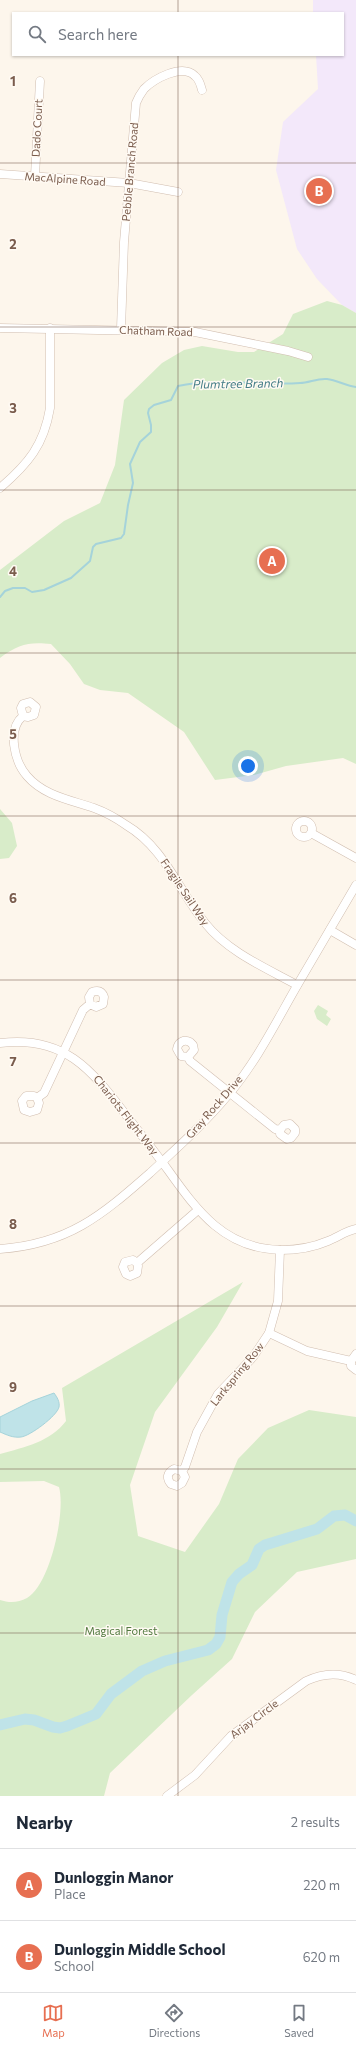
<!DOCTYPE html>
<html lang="en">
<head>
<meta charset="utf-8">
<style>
	:root { --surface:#fff; --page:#f6f6f7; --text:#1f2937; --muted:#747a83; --line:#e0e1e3; --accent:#e76f51 }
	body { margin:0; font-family:Commissioner,sans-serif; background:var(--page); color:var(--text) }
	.you { position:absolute; left:248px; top:766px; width:14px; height:14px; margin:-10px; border:3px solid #fff; border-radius:50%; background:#1a73e8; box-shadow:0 0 0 6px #1a73e833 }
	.badge { display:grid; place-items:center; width:26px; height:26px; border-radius:50%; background:var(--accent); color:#fff; font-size:13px; font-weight:700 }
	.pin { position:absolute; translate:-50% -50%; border:2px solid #fff; box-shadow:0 1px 4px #0006 }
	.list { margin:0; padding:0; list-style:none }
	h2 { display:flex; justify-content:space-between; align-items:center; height:52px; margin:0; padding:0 16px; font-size:17px }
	h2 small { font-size:13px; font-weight:400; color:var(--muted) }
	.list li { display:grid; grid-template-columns:26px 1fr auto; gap:12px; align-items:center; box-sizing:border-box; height:72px; padding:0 16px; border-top:1px solid var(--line) }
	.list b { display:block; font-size:15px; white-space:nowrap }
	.list p { margin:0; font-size:13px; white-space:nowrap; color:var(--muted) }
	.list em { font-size:13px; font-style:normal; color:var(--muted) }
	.icon { flex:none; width:22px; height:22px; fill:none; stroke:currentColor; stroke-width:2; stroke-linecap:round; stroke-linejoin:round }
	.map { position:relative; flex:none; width:356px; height:1796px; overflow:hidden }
	.search { position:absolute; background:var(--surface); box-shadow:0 1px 3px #0004; left:12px; right:12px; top:12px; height:44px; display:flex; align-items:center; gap:10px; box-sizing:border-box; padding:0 14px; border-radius:0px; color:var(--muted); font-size:15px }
	.sheet { height:196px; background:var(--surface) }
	nav { display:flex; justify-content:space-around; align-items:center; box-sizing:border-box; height:56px; border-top:1px solid var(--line); background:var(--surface); font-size:11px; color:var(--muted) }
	nav a { display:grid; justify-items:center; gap:2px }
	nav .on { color:var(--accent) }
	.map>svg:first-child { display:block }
	.education { fill:#f3e8fa }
	.green { fill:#d8ecc9 }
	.water { fill:#bfe3e8; stroke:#a5d3da }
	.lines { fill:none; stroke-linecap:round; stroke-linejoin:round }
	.stream { stroke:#a5d3da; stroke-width:2 }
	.river { stroke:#bfe3e8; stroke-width:11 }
	.minor-casing { stroke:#d1beb0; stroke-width:9 }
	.minor { stroke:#fff; stroke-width:8 }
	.grid { fill:none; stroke:#7a5c4d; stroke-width:1; stroke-opacity:0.55 }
	.labels { text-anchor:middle; stroke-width:3; stroke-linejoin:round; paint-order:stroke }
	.street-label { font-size:11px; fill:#7a5c4d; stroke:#fffaf3 }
	.park-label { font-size:11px; fill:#537a41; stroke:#fffaf3 }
	.water-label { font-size:12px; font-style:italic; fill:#437c86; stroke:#fffaf3 }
	.grid-label { font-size:13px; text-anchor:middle; font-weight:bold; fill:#7a5c4d; stroke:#fffaf3; stroke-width:3; stroke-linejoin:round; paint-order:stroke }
</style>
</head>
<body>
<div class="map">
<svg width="356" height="1796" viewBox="0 0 356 1796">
	<rect width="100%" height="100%" fill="#fdf6ec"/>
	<!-- education -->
	<polygon class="education" points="313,0 356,0 356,313 342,305 317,279 297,249 276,170 283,122 318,89 316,55 343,55 343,13 313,13"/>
	<!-- green -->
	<g class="green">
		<path d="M 327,301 L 342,305 L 356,313 L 356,764 L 343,758 L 286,766 L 254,775 L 215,780 L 184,732 L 128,693 L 100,690 L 84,684 L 70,664 L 51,644 C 28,642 19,644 0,658 L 0,570 L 64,521 L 100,503 L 115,465 L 124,400 L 162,363 L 184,350 L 202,346 L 238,352 L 254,352 L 283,334 L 293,314 Z"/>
		<polygon points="0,809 12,823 17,846 9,858 0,859"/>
		<polygon points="318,1005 328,1011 326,1015 331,1019 327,1026 317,1019 314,1011"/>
		<path d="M 243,1282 L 217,1327 L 155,1412 L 130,1485 L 138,1536 L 185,1552 L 219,1504 L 238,1459 L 268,1428 L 309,1410 L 356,1417 L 356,1559 L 297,1572 L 255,1612 L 232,1659 L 192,1695 L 110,1773 L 104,1796 L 0,1796 L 0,1600 C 9,1603 18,1603 27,1598 C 50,1585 66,1512 59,1487 L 44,1481 L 0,1482 L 0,1454 C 25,1447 50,1442 66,1421 L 62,1388 Z"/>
	</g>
	<!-- water -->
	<path class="water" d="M 54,1393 C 57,1397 60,1402 59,1407 C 57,1416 30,1436 21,1437 C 13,1438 7,1435 0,1432 L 0,1417 L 32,1401 Z"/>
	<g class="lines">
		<!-- stream -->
		<path class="stream" d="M 0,597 L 5,591 L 13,588 L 25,588 L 32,592 L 44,590 L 71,578 L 90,561 L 93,547 L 96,544 L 121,538 L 124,534 L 128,505 L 133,483 L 130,464 L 140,442 L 151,432 L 151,425 L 148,413 L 149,409 L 154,405 L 171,400 L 178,386 C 218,377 260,386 300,383 C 309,383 317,378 327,379 C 337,380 346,386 356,387"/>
		<!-- river -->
		<polyline class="river" points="0,1725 25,1719 34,1720 53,1727 60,1728 67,1726 96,1714 111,1694 142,1671 165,1661 208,1650 216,1644 220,1637 222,1615 232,1582 239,1574 252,1565 259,1549 265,1545 317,1529 334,1516 345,1515 356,1521"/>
		<!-- minor casing -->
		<g class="minor-casing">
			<g id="minor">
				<polyline points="0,174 129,183 178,192"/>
				<polyline points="35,176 40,81"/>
				<polyline points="0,328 195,332 288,351 308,357"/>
				<path d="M 121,329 L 124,242 L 136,103 C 138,98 141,93 144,89 C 154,79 182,63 195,76 C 199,79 201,86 202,90"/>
				<path d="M 0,488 C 28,464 44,445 50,408 L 50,328"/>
				<path d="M 23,716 L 21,708 L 23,704 L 30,702 L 36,707 L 34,715 L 28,717 L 23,716 C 7,729 14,761 27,776 C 44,796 71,800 94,808 C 105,812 116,818 126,825 C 165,848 178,890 205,923 C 228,952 266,968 297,985"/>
				<circle cx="304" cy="829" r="8"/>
				<polyline points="311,833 356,858"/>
				<polyline points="330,930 356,945"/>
				<path d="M 0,1043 C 64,1035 91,1069 126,1115 C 140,1133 154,1151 168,1170 C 198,1212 225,1249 281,1250 C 297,1250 314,1247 328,1241 C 338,1237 346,1231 356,1229"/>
				<path d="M 188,1057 L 181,1056 L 177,1049 C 178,1042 184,1039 190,1042 L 193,1045 L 194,1050 L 188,1057 L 190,1061 L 275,1129 L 280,1130 L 284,1125 L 290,1124 L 295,1129 L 295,1133 L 291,1138 L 287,1139 L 280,1134 L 280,1130"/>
				<path d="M 37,1098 L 39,1103 L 37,1110 L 30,1112 L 24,1110 L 22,1101 L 26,1096 L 34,1096 L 37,1098 L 44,1093 L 83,1010 L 90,1004 L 96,1007 L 103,1004 L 104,997 C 102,991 98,990 92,992 L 89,997 L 90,1004"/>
				<path d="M 0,1249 C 68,1244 101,1216 150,1173 C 177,1148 205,1123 229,1094 C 257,1061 276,1022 298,984 C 317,951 337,918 356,885"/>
				<polyline points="137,1263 138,1266 137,1273 130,1276 126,1274 123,1267 125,1262 133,1260 137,1263 198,1210"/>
				<polyline points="269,1333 307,1351 351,1361"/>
				<polyline points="356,1354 351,1361 351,1366 356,1370"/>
				<path d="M 182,1471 L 185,1477 L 182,1483 L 177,1486 L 171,1484 C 166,1478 167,1473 174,1469 L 182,1471 L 185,1467 L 197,1432 L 218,1394 L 253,1357 L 269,1333 L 278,1301 L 280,1250"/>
				<path d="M 167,1796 L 195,1775 L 231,1736 L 306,1681 C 323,1673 340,1672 356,1680"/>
			</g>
		</g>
		<!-- minor -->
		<use href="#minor" class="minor"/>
	</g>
	<!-- grid -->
	<path class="grid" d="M 178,0 L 178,13M 178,55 L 178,1796M 0,163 L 356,163M 0,327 L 356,327M 0,490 L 356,490M 0,653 L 356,653M 0,816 L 356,816M 0,980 L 356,980M 0,1143 L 356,1143M 0,1306 L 356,1306M 0,1469 L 356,1469M 0,1633 L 356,1633"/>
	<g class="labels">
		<!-- street labels -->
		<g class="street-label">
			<text transform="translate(37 128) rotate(-87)" y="4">Dado Court</text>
			<text transform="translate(130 172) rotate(-85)" y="4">Pebble Branch Road</text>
			<text transform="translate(65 179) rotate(4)" y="4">MacAlpine Road</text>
			<text transform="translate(156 331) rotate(2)" y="4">Chatham Road</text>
			<text transform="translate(185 892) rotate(56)" y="4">Fragile Sail Way</text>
			<text transform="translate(214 1107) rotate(-49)" y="4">Gray Rock Drive</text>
			<text transform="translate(126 1115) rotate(52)" y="4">Chariots Flight Way</text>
			<text transform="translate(237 1374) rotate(-51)" y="4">Larkspring Row</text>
			<text transform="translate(254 1719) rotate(-37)" y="4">Arjay Circle</text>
		</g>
		<!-- park labels -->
		<g class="park-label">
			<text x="121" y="1635">Magical Forest</text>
		</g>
		<!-- water labels -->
		<g class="water-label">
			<text transform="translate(238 384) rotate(-1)" y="4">Plumtree Branch</text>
		</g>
	</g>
	<g class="grid-label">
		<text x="13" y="86">1</text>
		<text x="13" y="249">2</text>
		<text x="13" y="413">3</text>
		<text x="13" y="576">4</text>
		<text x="13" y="739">5</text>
		<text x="13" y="903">6</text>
		<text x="13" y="1066">7</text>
		<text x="13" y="1229">8</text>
		<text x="13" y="1392">9</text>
	</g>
</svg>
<div class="you"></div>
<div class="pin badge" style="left:272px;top:561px">A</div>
<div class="pin badge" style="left:319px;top:191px">B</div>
<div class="search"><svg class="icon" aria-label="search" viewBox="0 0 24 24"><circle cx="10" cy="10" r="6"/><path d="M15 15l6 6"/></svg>Search here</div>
</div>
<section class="sheet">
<h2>Nearby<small>2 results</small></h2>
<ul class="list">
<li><span class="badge">A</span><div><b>Dunloggin Manor</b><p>Place</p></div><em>220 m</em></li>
<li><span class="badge">B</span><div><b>Dunloggin Middle School</b><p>School</p></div><em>620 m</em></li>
</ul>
</section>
<nav>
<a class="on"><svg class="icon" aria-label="map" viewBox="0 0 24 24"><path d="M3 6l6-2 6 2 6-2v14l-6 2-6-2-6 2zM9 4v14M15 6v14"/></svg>Map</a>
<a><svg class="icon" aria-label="directions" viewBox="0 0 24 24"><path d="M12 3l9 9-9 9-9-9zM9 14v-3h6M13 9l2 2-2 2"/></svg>Directions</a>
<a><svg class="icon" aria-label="saved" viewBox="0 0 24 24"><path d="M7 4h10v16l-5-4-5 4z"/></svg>Saved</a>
</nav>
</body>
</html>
